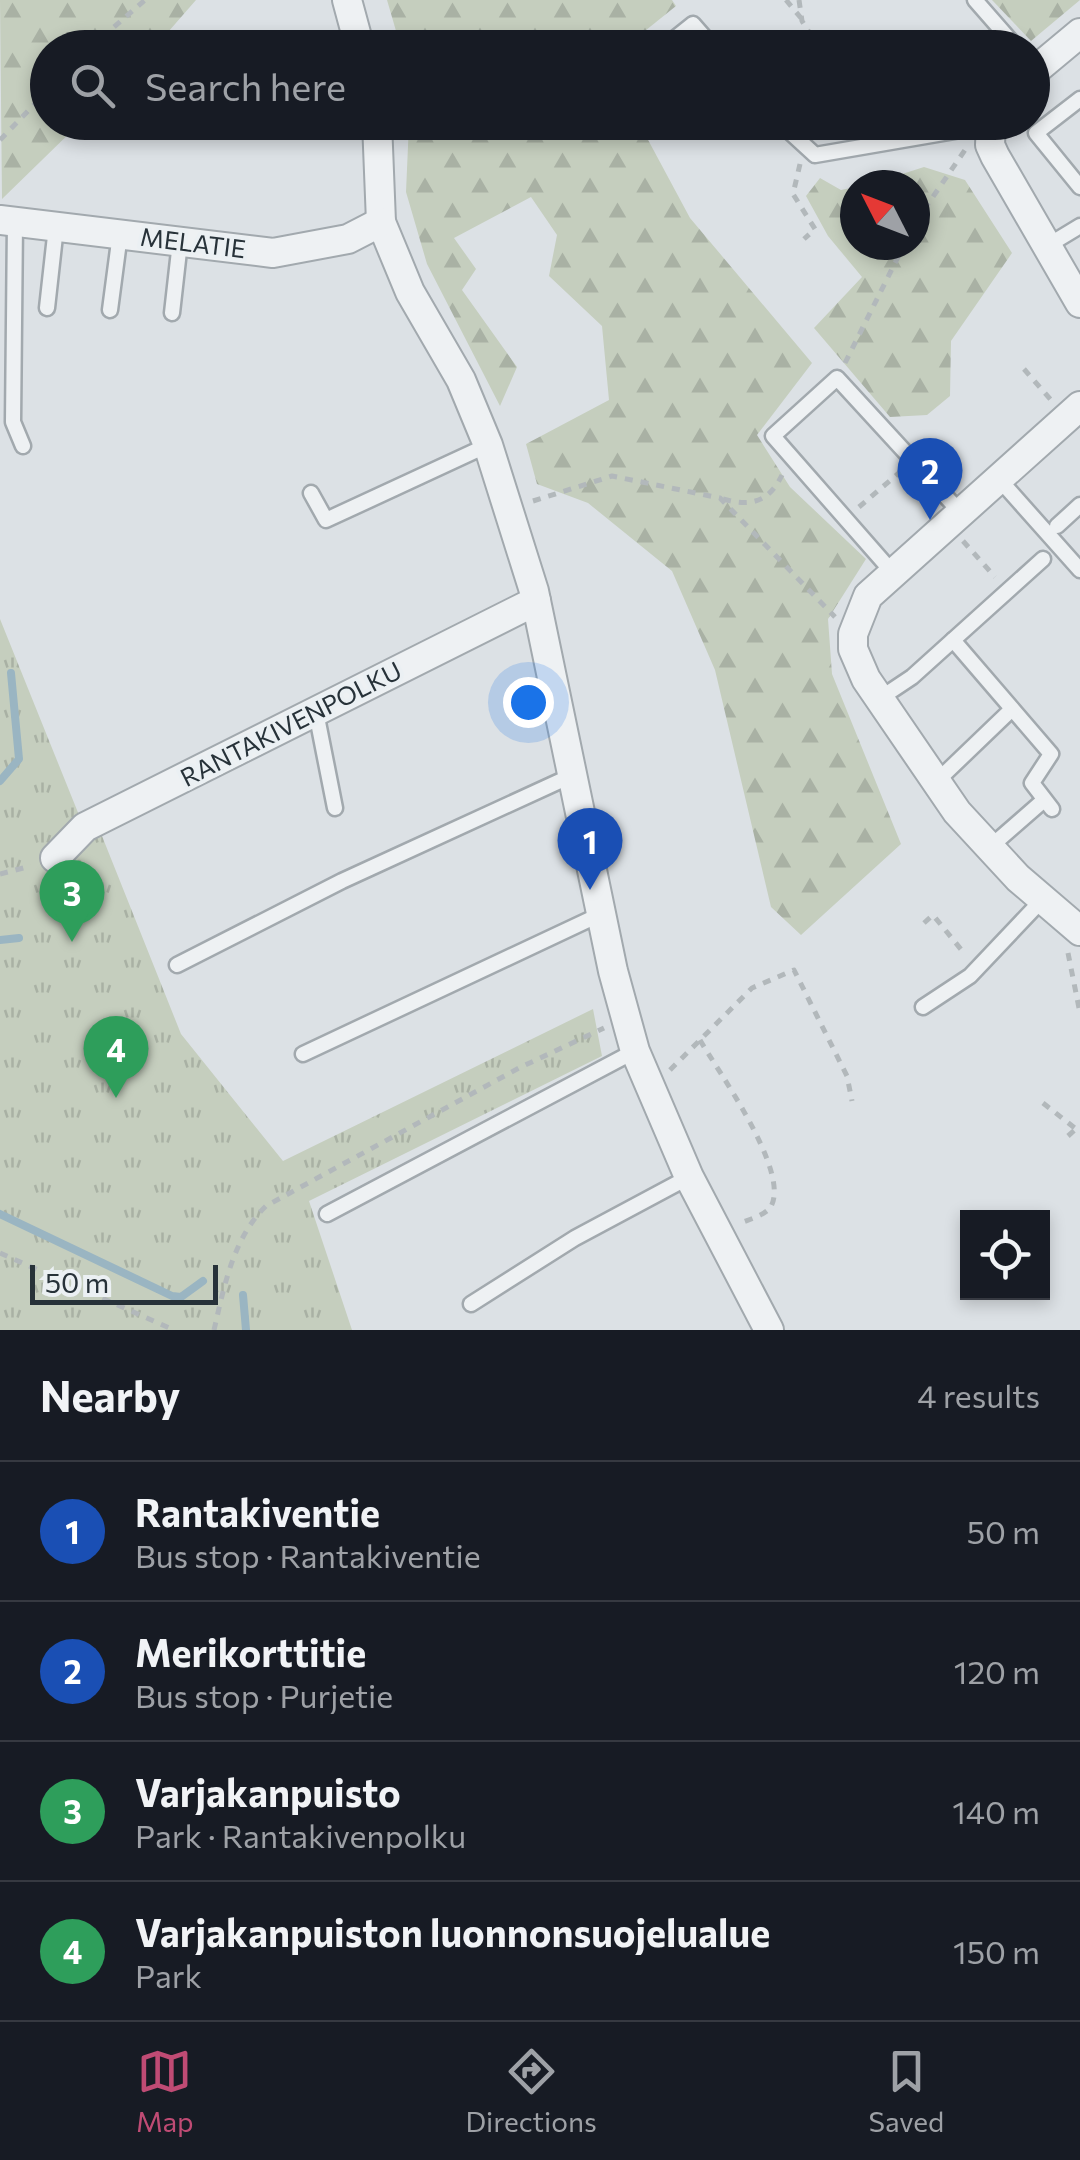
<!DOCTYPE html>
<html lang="en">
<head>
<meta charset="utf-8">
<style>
	:root { --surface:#171b24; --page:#20242c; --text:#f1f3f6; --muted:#9ea1a6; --line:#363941; --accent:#bf4b74 }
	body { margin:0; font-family:Commissioner,sans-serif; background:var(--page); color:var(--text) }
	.controls { position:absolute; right:30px; bottom:30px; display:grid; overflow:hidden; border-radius:0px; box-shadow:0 5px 15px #0003 }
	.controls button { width:90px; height:90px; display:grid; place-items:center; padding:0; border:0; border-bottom:2px solid var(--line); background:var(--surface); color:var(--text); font:50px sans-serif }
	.compass { position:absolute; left:840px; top:170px; width:90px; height:90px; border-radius:50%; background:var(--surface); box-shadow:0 5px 15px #0003; rotate:312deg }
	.scale { position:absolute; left:30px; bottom:25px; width:188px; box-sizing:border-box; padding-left:10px; border:5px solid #273239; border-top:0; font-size:28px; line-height:35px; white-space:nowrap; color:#273239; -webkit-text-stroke:8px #ebf0f3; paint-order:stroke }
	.you { position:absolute; left:528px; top:702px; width:35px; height:35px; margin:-25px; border:8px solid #fff; border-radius:50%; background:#1a73e8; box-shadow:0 0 0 15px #1a73e833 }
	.badge { display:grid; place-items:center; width:65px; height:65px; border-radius:50%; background:var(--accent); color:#fff; font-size:32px; font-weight:700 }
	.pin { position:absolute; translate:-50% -82px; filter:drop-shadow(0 2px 5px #0008) }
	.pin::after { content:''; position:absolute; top:52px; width:35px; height:30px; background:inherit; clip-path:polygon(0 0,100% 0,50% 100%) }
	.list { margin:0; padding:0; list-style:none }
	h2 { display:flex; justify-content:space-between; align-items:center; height:130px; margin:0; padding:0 40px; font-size:42px }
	h2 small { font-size:32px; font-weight:400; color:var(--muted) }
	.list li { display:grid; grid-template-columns:65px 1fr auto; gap:30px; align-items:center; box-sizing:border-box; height:140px; padding:0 40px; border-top:2px solid var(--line) }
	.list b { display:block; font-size:38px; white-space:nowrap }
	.list p { margin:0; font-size:32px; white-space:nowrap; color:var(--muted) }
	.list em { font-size:32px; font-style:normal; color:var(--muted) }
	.icon { flex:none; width:55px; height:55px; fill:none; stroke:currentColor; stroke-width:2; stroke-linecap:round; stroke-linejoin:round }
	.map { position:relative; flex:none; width:1080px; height:1330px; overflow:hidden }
	.search { position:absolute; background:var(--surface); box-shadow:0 5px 15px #0003; left:30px; right:30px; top:30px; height:110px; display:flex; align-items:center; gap:25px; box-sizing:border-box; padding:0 35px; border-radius:55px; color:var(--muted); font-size:38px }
	.sheet { height:690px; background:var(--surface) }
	nav { display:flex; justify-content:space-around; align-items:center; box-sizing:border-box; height:140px; border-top:2px solid var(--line); background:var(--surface); font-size:28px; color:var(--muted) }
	nav a { display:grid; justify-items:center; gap:5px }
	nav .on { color:var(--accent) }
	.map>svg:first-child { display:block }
	.forest { fill:url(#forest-firs) }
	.park { fill:url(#park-tufts) }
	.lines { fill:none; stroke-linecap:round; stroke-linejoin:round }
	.stream { stroke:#9ab5c2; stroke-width:8 }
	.lane-casing { stroke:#a2a9ae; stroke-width:19 }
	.street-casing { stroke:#a2a9ae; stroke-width:32 }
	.path { stroke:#b2b8bb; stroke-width:5; stroke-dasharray:8 8; stroke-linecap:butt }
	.lane { stroke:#eef1f3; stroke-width:14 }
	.street { stroke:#eef1f3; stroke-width:28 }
	.labels { text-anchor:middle; stroke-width:8; stroke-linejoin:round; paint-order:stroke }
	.street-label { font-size:25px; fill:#273239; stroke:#ebf0f3 }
</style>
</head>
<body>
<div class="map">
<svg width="1080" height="1330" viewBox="0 0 1080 1330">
	<defs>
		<pattern id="forest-firs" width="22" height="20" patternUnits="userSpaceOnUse" patternTransform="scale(2.5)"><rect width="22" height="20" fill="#c5cebe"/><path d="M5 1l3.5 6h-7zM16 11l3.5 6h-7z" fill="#a9b1a4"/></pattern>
		<pattern id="park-tufts" width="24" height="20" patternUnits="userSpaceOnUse" patternTransform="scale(2.5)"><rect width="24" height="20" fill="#c5cebe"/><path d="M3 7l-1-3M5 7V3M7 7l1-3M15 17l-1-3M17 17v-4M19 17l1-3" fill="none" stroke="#a9b1a4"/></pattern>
	</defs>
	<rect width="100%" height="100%" fill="#dce1e5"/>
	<!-- forest -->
	<g class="forest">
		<polygon points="0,0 196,0 155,47 48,48 48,122 80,123 2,199"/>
		<polygon points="387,0 672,0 676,6 625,47 401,48"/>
		<polygon points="992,0 1080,0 1031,41"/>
		<polygon points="409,123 639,123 690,218 812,363 757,435 790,487 866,559 828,619 832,674 901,844 801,935 771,907 715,670 672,571 588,503 537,484 526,444 609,400 602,326 549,276 557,235 531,197 454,238 476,269 462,290 517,367 500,406 427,264 406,192"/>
		<polygon points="924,167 965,180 1012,253 951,341 950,396 927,415 890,417 814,328 862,277 828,236 806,196 820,178 841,190 855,187 855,245 915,245 915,185 868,185"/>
	</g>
	<!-- park -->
	<polygon class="park" points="0,619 81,820 100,831 181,1034 283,1161 593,1009 602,1056 309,1201 352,1330 0,1330"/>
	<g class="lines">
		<!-- stream -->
		<g class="stream">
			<polyline points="0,781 19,759 11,673"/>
			<polyline points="0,940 19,938"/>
			<polyline points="0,1214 172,1296 181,1297 203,1281"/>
			<polyline points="243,1295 246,1330"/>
		</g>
		<!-- lane casing -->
		<g class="lane-casing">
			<g id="lane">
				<polyline points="975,0 1017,48"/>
				<polyline points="888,41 894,48"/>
				<polyline points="663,48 693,24 714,48"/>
				<polyline points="1080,99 1036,133 1080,187"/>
				<polyline points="779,122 815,155 990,125"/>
				<polyline points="15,222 13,422 23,446"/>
				<polyline points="1047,246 1080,226"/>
				<polyline points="47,308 56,227"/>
				<polyline points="110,310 120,234"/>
				<polyline points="172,313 180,242"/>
				<polyline points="999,479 1080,570"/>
				<polyline points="311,493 326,520 488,445"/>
				<polyline points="1057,526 1080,505"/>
				<polyline points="894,574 773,436 837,378 961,513"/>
				<polyline points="953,640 1051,754 1032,783 1052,809"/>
				<polyline points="879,699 912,677 1043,559"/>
				<polyline points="316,712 335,808"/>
				<polyline points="935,783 1012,709"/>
				<polyline points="989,848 1044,800"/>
				<polyline points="177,965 342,881 573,775"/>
				<polyline points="923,1007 970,976 1042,900"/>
				<polyline points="303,1054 601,914"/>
				<polyline points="327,1214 635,1051"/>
				<polyline points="471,1304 575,1238 689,1177"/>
			</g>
		</g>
		<!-- street casing -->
		<g class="street-casing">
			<g id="street">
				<polyline points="347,0 360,48"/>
				<polyline points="1032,73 1080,33"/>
				<polyline points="377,122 381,222 410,292 461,380 488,445 534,591 613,971 635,1051 689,1177 769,1330"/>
				<polyline points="991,122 990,145 995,156 1080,303"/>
				<polyline points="0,220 273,253 348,239 381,222"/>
				<polyline points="1080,406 868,596 853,634 853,649 866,679 957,812 1018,878 1080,931"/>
				<polyline points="55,858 85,827 536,601"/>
			</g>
		</g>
		<!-- path -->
		<g class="path">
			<polyline points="786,0 801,18"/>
			<polyline points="799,0 802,21 819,48"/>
			<polyline points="90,48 145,0"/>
			<polyline points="0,140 48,90"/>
			<polyline points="800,164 793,194 815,229 804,239"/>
			<polyline points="915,223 965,150"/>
			<polyline points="845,363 904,245"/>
			<polyline points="1024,369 1051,400"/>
			<path d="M 723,499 C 751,507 769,502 782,475"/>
			<polyline points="533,501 612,476 720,498 835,617"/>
			<polyline points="859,507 900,472"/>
			<polyline points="963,541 995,577"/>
			<polyline points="0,874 31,866"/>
			<polyline points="924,923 933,915 964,953"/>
			<polyline points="1068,953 1080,1013"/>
			<path d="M 700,1040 C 717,1070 793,1174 770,1208 C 764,1215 751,1219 743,1222"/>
			<polyline points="670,1070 752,988 794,970 847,1076 852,1101"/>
			<polyline points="1043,1103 1076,1129 1080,1126"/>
			<polyline points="1068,1136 1076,1129"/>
			<polyline points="0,1253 174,1330"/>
			<path d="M 214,1330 C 224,1287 233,1238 266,1206 L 519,1068 L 604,1028"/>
		</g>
		<!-- lane -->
		<use href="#lane" class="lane"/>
		<!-- street -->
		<use href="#street" class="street"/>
	</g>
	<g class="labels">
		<!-- street labels -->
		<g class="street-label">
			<text transform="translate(193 243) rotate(7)" y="9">MELATIE</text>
			<text transform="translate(291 724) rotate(-27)" y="9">RANTAKIVENPOLKU</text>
		</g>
	</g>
</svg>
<div class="controls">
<button><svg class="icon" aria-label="locate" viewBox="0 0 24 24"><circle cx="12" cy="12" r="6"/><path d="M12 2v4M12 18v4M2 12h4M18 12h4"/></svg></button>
</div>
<svg class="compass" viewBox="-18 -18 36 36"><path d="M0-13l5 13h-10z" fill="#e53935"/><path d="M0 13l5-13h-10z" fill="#9ea1a6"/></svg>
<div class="scale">50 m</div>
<div class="you"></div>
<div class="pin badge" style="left:590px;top:890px;background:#1a4fb4">1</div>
<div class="pin badge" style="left:930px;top:520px;background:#1a4fb4">2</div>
<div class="pin badge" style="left:72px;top:942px;background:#2e9e5b">3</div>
<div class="pin badge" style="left:116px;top:1098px;background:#2e9e5b">4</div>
<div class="search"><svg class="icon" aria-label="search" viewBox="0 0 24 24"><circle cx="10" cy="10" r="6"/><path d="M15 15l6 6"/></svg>Search here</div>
</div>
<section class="sheet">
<h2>Nearby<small>4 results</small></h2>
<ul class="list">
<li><span class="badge" style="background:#1a4fb4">1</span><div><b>Rantakiventie</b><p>Bus stop · Rantakiventie</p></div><em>50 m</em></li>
<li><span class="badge" style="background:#1a4fb4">2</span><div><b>Merikorttitie</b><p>Bus stop · Purjetie</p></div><em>120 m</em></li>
<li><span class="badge" style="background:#2e9e5b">3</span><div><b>Varjakanpuisto</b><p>Park · Rantakivenpolku</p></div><em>140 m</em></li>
<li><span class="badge" style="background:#2e9e5b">4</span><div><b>Varjakanpuiston luonnonsuojelualue</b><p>Park</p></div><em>150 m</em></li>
</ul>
</section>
<nav>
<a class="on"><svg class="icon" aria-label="map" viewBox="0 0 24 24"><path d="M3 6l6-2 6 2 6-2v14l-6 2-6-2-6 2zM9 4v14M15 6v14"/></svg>Map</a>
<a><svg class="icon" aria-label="directions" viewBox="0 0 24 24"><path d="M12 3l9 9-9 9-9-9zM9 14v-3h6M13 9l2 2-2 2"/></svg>Directions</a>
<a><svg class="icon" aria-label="saved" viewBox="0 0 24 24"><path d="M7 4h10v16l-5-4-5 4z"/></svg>Saved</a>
</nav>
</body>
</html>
